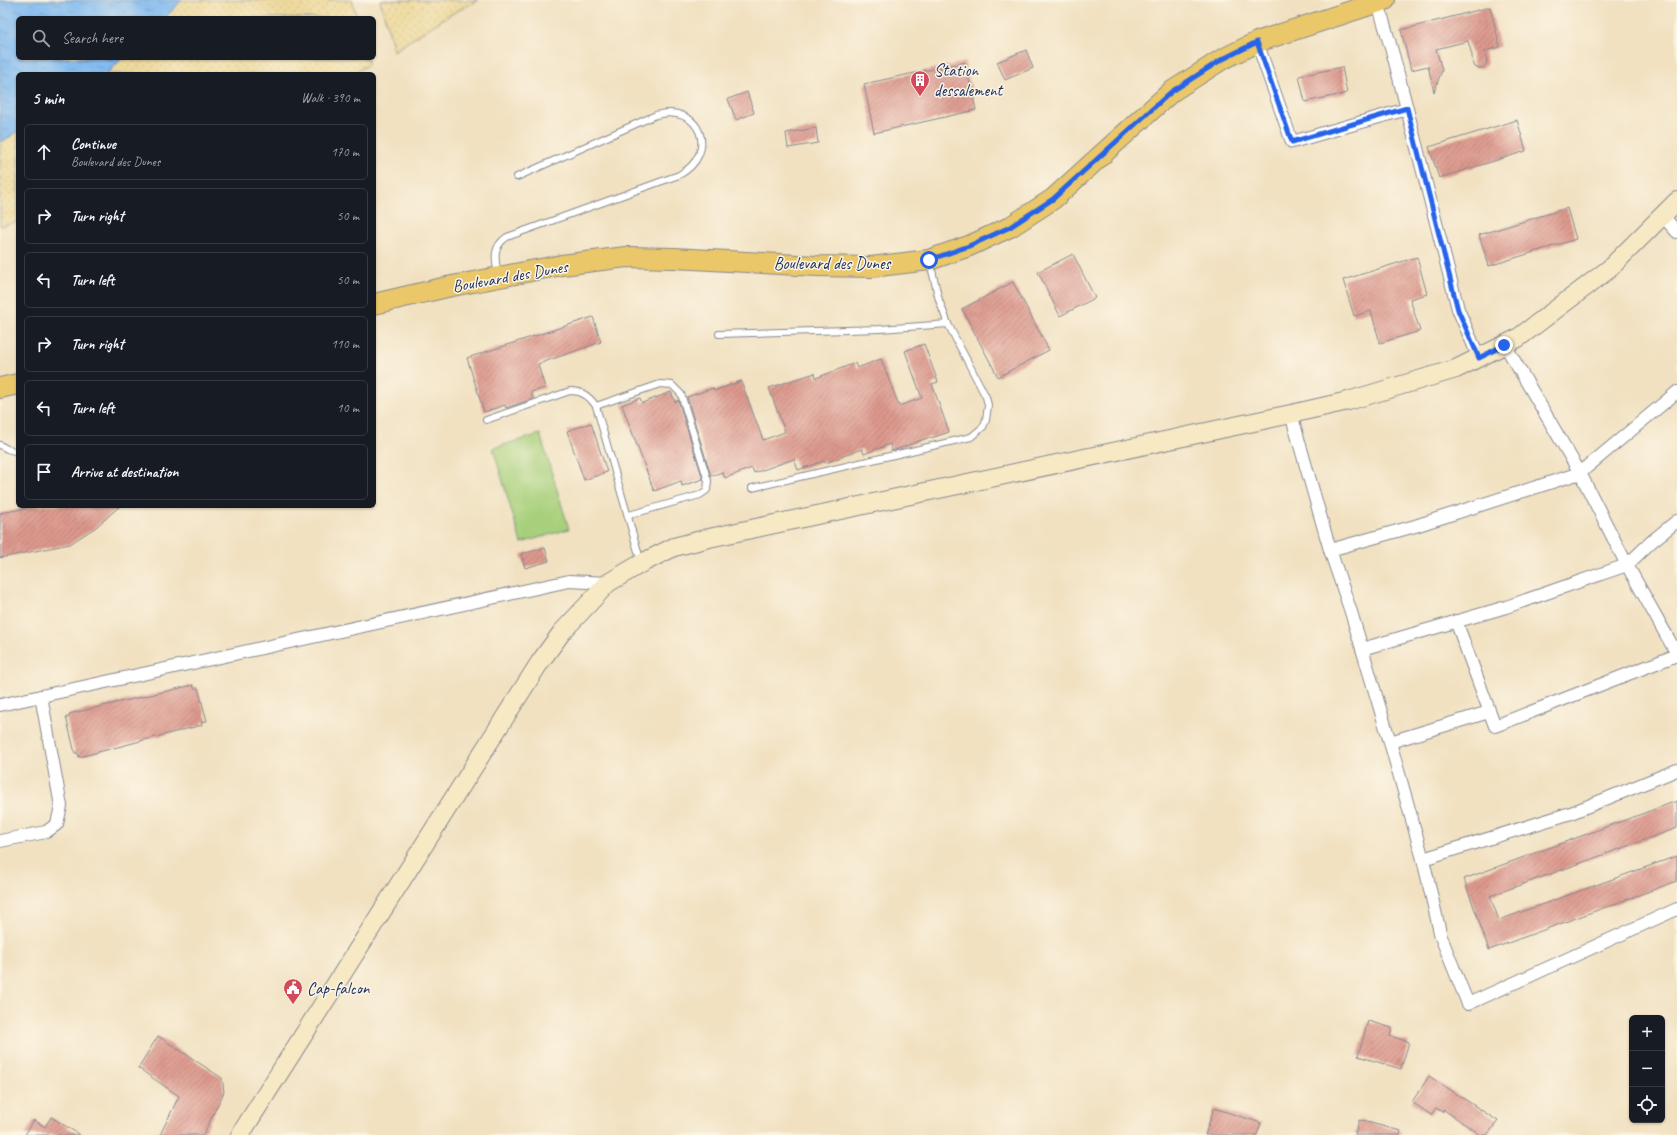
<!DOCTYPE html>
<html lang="en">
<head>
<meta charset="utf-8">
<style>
	:root { --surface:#171b24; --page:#20242c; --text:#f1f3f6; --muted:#9ea1a6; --line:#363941 }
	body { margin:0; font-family:Caveat,sans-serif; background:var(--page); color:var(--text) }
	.controls { position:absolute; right:12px; bottom:12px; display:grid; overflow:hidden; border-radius:6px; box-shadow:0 1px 3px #0004 }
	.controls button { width:36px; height:36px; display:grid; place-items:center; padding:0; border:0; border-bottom:1px solid var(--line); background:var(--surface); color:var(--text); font:20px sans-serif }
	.stop { position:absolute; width:12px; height:12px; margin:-9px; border:3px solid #2563eb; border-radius:50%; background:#fff }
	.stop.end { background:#2563eb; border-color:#fff; box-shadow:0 1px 4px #0008 }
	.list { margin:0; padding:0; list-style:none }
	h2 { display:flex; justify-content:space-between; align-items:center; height:52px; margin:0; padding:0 16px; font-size:17px }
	h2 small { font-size:13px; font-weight:400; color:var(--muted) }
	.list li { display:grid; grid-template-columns:26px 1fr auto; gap:12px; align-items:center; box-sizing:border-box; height:56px; margin:0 8px 8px; padding:0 8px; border:1px solid var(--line); border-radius:6px }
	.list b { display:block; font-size:15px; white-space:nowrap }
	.list p { margin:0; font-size:13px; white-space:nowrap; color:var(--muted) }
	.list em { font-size:13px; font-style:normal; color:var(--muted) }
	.icon { flex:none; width:22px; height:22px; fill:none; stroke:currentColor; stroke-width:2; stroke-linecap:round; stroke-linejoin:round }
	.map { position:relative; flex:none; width:1677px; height:1135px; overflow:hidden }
	.search { position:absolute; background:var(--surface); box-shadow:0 1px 3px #0004; left:16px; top:16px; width:360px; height:44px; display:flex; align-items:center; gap:10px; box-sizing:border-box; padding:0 14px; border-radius:6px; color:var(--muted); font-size:15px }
	.panel { position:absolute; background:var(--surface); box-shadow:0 1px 3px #0004; left:16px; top:72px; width:360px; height:436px; border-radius:6px }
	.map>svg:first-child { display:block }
	.sand { fill:url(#sand-dots); stroke:#84847e }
	.pitch { fill:#a8d07b; stroke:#62806c }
	.water { fill:url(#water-ripples); stroke:#4c74a6 }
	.building { fill:url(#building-hatch) }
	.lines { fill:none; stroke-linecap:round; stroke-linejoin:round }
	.service-casing { stroke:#868890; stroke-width:8 }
	.minor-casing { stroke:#868890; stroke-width:14 }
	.secondary-casing { stroke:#868890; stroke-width:20 }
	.primary-casing { stroke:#868890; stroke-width:22 }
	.service { stroke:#fff; stroke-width:6 }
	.minor { stroke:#fff; stroke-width:12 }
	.secondary { stroke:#f7e9c3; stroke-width:18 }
	.primary { stroke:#eac769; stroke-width:20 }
	.route { stroke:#2563eb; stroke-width:5 }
	.labels { text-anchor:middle; stroke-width:3; stroke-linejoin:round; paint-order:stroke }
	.poi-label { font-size:17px; fill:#1b2f5e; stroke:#fcf5e5; text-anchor:start }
	.street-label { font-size:17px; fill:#1b2f5e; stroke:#fcf5e5 }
</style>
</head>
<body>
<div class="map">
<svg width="1677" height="1135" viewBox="0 0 1677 1135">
	<defs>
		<pattern id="sand-dots" width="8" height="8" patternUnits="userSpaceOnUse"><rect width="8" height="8" fill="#eeda9e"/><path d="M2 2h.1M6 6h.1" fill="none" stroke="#ccbb8a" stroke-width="1.8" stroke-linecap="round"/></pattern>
		<pattern id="water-ripples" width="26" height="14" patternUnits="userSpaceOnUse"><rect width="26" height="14" fill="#7db8ef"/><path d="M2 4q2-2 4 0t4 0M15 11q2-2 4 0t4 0" fill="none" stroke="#6696c5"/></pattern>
		<pattern id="building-hatch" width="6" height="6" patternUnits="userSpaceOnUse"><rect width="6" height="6" fill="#dd988d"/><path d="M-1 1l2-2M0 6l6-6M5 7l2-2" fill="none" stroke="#b27c76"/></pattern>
	</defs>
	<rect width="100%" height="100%" fill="#fcf5e5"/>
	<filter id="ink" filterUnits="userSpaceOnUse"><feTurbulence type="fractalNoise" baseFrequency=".025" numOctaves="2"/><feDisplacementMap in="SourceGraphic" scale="8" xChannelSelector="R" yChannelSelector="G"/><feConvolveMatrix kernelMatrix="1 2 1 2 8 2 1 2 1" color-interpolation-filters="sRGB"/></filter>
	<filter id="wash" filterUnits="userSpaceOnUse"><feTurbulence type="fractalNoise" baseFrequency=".012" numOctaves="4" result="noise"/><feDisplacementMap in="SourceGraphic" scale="16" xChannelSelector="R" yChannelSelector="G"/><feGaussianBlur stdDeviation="0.9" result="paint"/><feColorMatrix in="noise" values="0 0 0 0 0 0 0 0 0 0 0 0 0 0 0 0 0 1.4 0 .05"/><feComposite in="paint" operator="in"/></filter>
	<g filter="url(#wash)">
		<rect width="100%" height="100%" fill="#f1e1c1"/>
		<!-- sand -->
		<g class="sand">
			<polygon points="182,0 352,0 357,18 165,18"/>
			<polygon points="380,0 479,0 451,14 394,51"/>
			<polygon points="123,58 367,58 369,64 353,74 106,74"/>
			<polygon points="18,131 18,222 0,226 0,143"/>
		</g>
		<!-- pitch -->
		<polygon class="pitch" points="540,434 569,529 521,543 493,448"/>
		<!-- water -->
		<polygon class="water" points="0,0 182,0 165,18 18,18 18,58 123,58 106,74 18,74 18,131 0,143"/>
		<g id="blocks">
			<!-- building -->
			<g class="building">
				<polygon points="1490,7 1500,47 1485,51 1487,63 1483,68 1479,68 1475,67 1472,60 1472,55 1468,41 1436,49 1442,70 1434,92 1428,66 1411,70 1401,30"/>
				<polygon points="1026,50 1033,68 1005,80 997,62"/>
				<polygon points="965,62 976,110 874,133 864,84"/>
				<polygon points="1342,67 1347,93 1305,102 1299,76"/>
				<polygon points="747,92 754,113 736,120 728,99"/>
				<polygon points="1517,120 1526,151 1439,178 1429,147"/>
				<polygon points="816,128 818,143 788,148 786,133"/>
				<polygon points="1567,208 1576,239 1489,266 1479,235"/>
				<polygon points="1073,254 1095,298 1060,316 1038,272"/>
				<polygon points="1417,257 1427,294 1410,299 1420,331 1380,343 1371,311 1354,316 1343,280"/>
				<polygon points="1013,282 1049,350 998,377 962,309"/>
				<polygon points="593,317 601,342 538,364 545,388 531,392 533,399 506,408 505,405 484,412 467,358"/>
				<polygon points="924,344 938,382 932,384 949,432 931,438 930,437 892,451 890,444 864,454 862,449 825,463 824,461 798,470 794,459 754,473 752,468 725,478 722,472 711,476 687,397 713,388 714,391 741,381 763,440 785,432 769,388 815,373 816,378 855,363 857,368 881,359 899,406 922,398 905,351"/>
				<polygon points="671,392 675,402 678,400 703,479 682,486 681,481 654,491 622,405 640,398 642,403"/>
				<polygon points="591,423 607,472 584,480 567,431"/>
				<polygon points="38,506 120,506 96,527 70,544 0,558 0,513"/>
				<polygon points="545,548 549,561 525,568 521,554"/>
				<polygon points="193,685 194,688 198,688 207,721 201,722 202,725 79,757 78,753 75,753 66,717 70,717 69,714"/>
				<polygon points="1677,801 1677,828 1490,896 1499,920 1677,856 1677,881 1489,950 1464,879"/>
				<polygon points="1368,1021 1392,1028 1390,1036 1409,1042 1401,1069 1358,1056"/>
				<polygon points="158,1036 222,1078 224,1092 203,1135 160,1135 179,1096 138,1068"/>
				<polygon points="1429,1076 1498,1121 1487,1135 1481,1135 1444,1110 1442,1112 1436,1108 1431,1115 1412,1102"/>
				<polygon points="1214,1108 1261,1123 1257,1135 1205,1135"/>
				<polygon points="51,1117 80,1135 25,1135 34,1120 45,1127"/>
				<polygon points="1359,1120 1401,1131 1400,1135 1355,1135"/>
			</g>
		</g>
	</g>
	<g filter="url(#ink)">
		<use href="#blocks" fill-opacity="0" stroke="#868890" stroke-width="1"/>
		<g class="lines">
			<!-- service casing -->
			<g class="service-casing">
				<g id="service">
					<path d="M 498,275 C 495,259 492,247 507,237 L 679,175 C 720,153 700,103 656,115 L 517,177"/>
					<polyline points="719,334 880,329 948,324"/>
					<polyline points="596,406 660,384 672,385 681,394 708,481 707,490 700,495 629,515"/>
					<path d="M 486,420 L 570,391 C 582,391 589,396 596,406 L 641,562"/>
					<polyline points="0,445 7,449 18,452"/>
					<polyline points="752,488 971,437 983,427 986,420 988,405 986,397 948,324 939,300 930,262"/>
				</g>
			</g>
			<!-- minor casing -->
			<g class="minor-casing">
				<g id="minor">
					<polyline points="1378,3 1394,58 1458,309 1479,358"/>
					<polyline points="1257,42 1292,142 1407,109"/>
					<polyline points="1662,215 1677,232"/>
					<polyline points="1505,345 1580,473 1627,565 1677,654"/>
					<polyline points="1291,414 1330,550 1351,612 1390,742 1423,859 1441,937 1468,1004 1677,909"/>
					<polyline points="1330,550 1415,526 1580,473 1677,392"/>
					<polyline points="1456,621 1495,726 1677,655"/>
					<polyline points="1362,649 1506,607 1627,565 1651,542 1677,521"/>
					<polyline points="0,705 569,581 608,583"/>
					<polyline points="1390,742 1489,712"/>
					<polyline points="0,841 46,832 57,824 61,806 41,696"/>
					<polyline points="1423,859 1571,813 1677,770"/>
				</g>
			</g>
			<!-- secondary casing -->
			<g class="secondary-casing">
				<polyline id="secondary" points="240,1135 540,662 562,632 608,583 642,563 674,547 709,538 1291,414 1348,401 1456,369 1518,338 1609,269 1677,201"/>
			</g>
			<!-- primary casing -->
			<g class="primary-casing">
				<g id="primary">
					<polyline points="374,304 447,287 562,265 626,257 674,258 817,266 871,267 929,260 969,246 1010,227 1053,199 1171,92 1221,60 1257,42 1385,0"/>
					<polyline points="0,388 18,384"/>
				</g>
			</g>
			<!-- service -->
			<use href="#service" class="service"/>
			<!-- minor -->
			<use href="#minor" class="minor"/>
			<!-- secondary -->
			<use href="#secondary" class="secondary"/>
			<!-- primary -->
			<use href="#primary" class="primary"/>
		</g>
	</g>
	<g class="lines" filter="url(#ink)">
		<!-- route -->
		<polyline class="route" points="929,260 969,246 1010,227 1053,199 1171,92 1221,60 1257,42 1292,142 1407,108 1458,310 1479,358 1504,345"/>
	</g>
	<!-- icons -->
	<defs>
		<g id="building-pin" transform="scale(1)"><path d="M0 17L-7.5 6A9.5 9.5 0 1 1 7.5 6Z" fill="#d1495b" stroke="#fcf5e5"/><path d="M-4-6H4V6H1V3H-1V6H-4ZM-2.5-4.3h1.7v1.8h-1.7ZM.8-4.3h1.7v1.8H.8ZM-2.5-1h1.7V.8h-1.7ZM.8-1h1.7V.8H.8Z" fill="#fff"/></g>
		<g id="civic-pin" transform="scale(1)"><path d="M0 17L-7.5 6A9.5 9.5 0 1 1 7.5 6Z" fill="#d1495b" stroke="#fcf5e5"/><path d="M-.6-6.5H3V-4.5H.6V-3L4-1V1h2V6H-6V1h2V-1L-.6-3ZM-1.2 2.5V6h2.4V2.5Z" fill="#fff"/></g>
	</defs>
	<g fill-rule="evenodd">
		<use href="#building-pin" x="920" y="80"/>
		<use href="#civic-pin" x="293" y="988"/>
	</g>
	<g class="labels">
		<!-- poi labels -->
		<g class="poi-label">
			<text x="934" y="76">Station<tspan x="934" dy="20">dessalement</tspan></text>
			<text x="307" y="994">Cap-falcon</text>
		</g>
		<!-- street labels -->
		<g class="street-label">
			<text x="832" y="269">Boulevard des Dunes</text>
			<text transform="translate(510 276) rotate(-10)" y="6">Boulevard des Dunes</text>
		</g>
	</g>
</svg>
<div class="controls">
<button>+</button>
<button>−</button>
<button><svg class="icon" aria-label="locate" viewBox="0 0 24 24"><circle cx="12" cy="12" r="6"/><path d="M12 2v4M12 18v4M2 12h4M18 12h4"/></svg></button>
</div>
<div class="stop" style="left:929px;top:260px"></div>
<div class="stop end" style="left:1504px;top:345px"></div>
<div class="search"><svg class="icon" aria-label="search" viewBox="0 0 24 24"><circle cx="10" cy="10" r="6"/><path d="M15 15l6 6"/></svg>Search here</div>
<section class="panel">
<h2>5 min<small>Walk · 390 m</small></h2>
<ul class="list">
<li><svg class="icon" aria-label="ahead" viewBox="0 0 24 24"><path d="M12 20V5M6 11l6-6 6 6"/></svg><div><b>Continue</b><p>Boulevard des Dunes</p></div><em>170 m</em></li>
<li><svg class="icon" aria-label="right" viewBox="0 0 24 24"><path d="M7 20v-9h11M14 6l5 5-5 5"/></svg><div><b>Turn right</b></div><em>50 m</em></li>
<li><svg class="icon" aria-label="left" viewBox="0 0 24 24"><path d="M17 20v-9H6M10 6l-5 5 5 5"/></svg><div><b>Turn left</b></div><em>50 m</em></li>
<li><svg class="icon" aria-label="right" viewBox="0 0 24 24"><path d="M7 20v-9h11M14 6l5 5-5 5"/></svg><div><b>Turn right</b></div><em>110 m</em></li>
<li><svg class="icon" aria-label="left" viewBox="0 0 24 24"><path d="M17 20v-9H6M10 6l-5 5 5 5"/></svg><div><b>Turn left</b></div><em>10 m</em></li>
<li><svg class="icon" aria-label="arrive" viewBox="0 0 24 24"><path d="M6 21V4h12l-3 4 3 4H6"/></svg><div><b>Arrive at destination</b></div></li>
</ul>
</section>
</div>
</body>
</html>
